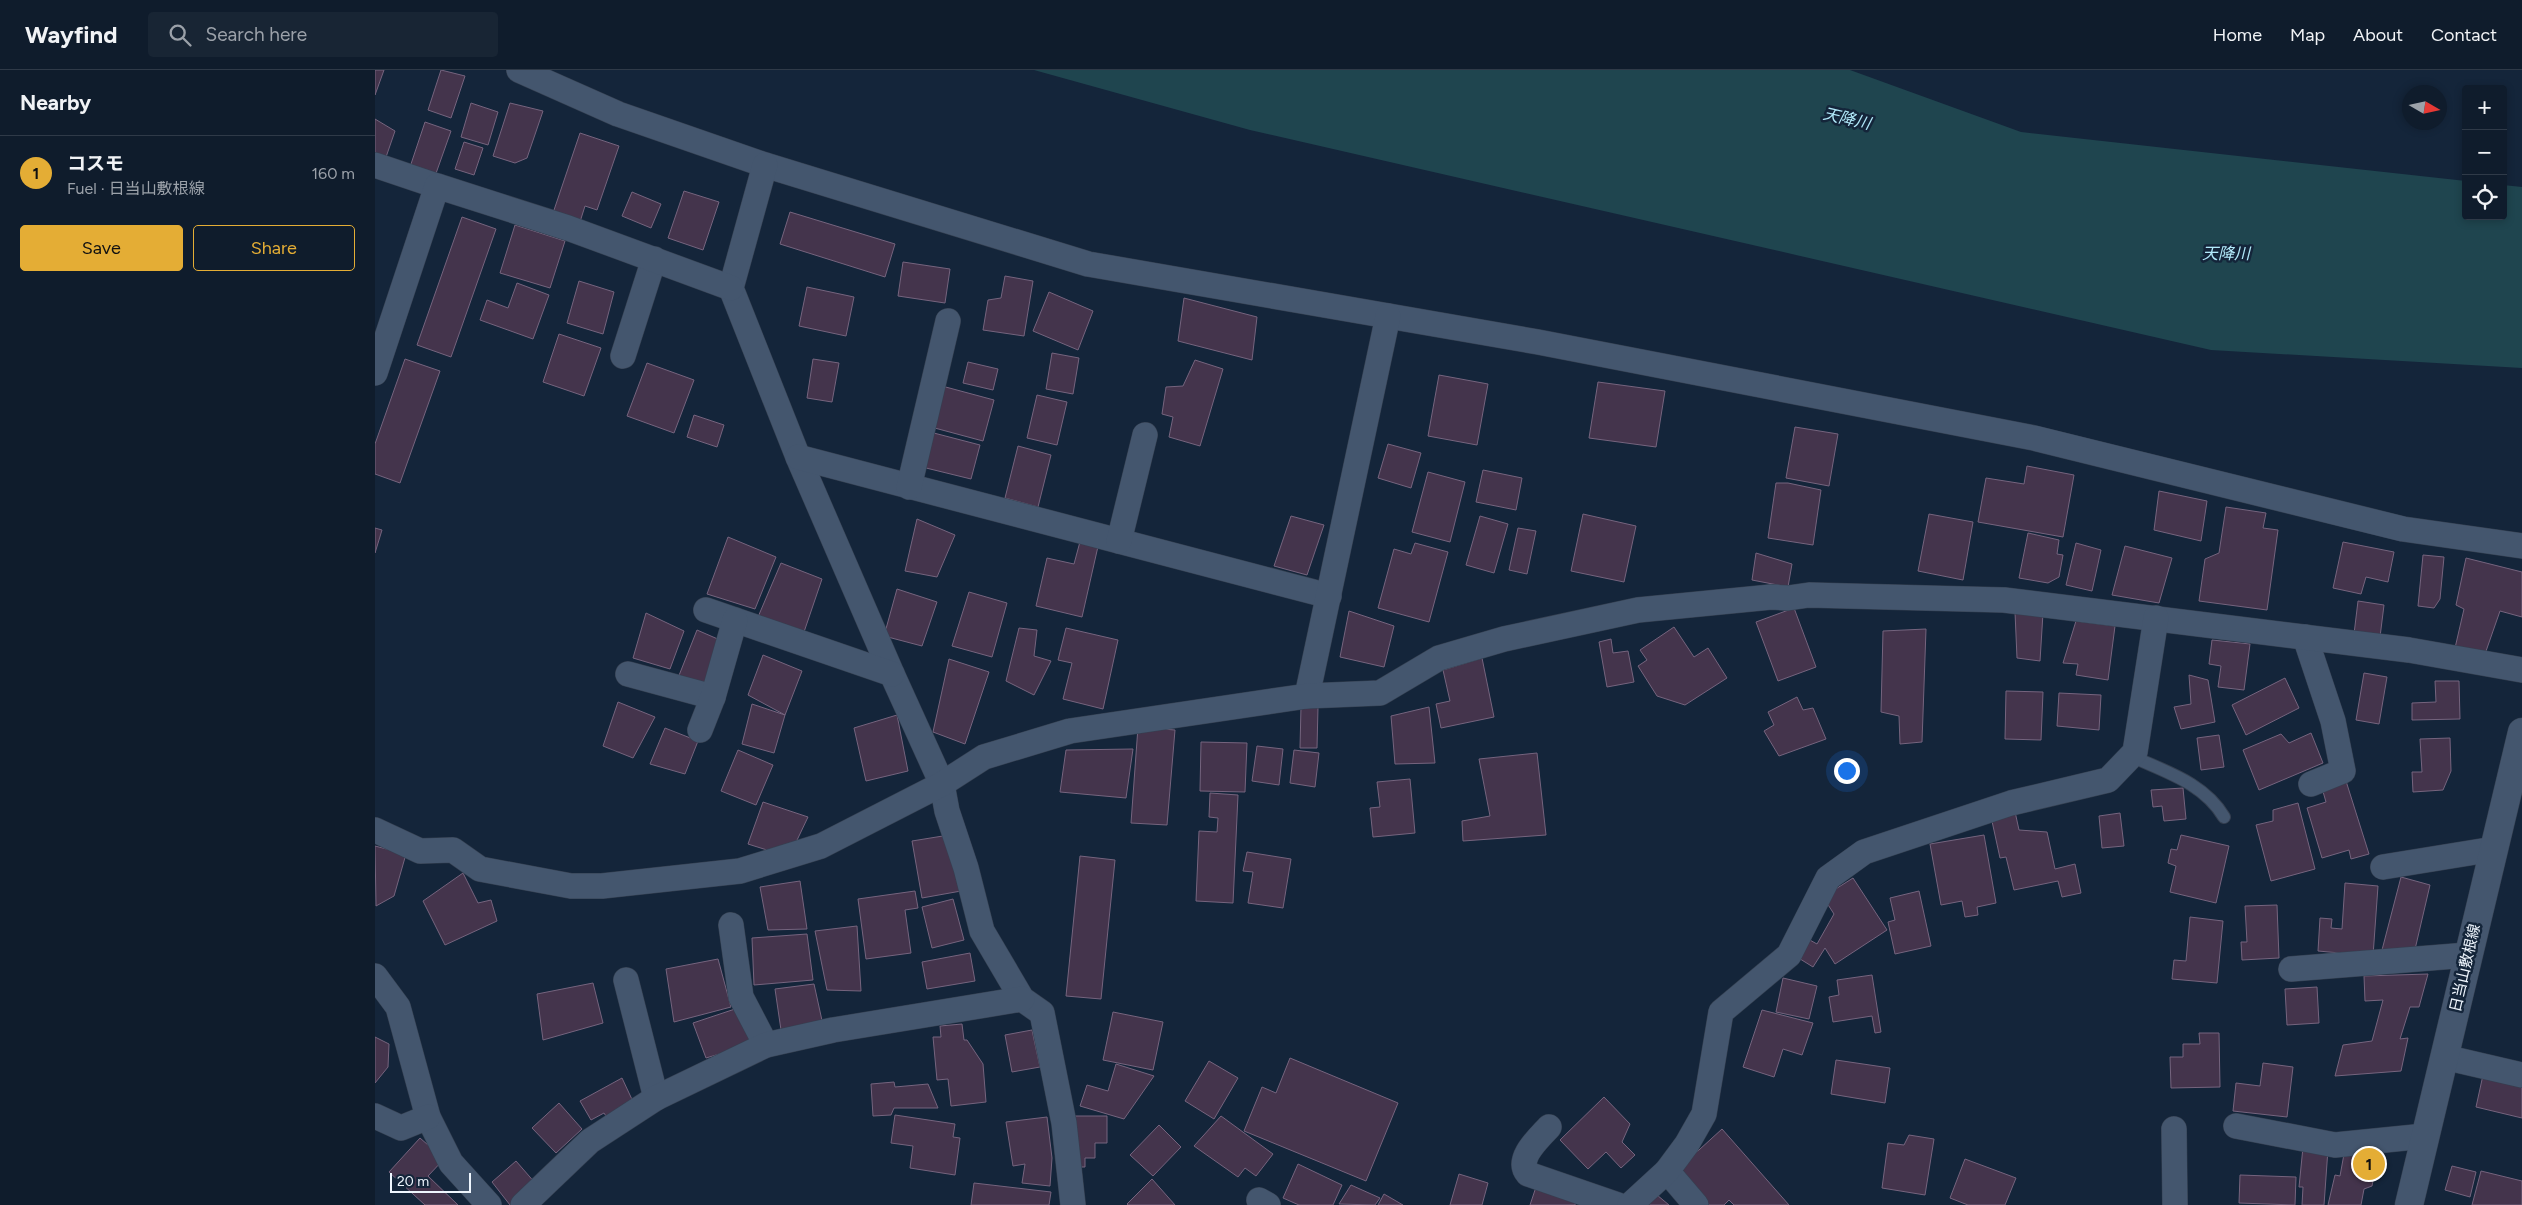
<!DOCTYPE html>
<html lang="en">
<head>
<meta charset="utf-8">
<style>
	:root { --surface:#0f1c2c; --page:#182534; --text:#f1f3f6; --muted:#9ba1a9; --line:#2f3a48; --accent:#e4ad35 }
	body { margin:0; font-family:Figtree,"Noto Sans JP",sans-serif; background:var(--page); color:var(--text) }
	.controls { position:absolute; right:15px; top:15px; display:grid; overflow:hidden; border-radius:5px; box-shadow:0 2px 8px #0003 }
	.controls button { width:45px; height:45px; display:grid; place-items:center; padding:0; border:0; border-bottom:1px solid var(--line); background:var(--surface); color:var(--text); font:25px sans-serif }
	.compass { position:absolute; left:2027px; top:15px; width:45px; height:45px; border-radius:50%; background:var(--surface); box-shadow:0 2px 8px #0003; rotate:99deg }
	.scale { position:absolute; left:15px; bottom:12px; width:81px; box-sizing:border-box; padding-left:5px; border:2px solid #eff6fe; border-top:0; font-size:14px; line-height:18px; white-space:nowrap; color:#eff6fe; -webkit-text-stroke:4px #14253a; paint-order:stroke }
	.you { position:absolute; left:1471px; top:700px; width:18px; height:18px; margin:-12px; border:4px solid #fff; border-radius:50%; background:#1a73e8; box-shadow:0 0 0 8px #1a73e833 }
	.badge { display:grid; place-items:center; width:32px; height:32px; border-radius:50%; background:var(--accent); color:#111; font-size:16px; font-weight:700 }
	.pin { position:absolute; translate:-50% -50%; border:2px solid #fff; box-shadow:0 1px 5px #0006 }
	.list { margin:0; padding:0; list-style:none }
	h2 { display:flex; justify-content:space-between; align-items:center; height:65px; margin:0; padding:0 20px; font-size:21px }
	h2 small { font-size:16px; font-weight:400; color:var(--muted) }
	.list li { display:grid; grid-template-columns:32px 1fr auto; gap:15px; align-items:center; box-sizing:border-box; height:75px; padding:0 20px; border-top:1px solid var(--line) }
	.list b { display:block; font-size:19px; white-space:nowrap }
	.list p { margin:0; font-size:16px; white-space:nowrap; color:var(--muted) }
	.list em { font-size:16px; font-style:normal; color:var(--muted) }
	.actions { display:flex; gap:10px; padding:15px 20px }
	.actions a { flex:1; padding:11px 0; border:1px solid var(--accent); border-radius:5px; text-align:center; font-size:18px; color:var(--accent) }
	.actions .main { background:var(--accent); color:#111 }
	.icon { flex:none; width:28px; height:28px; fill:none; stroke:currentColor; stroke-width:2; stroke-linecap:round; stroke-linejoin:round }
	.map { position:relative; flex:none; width:2147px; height:1135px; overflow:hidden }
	header { display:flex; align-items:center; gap:30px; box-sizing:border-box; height:70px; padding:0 25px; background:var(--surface); border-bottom:1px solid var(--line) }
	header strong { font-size:24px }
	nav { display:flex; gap:28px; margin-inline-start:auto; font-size:18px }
	.search { width:350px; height:45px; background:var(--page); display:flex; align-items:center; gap:12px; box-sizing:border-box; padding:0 18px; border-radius:5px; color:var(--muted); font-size:19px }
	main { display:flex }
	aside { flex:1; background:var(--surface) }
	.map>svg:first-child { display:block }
	.water { fill:#1f454f }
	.building { fill:#44344c; stroke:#75647e }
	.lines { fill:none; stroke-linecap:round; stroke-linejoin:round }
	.lane-casing { stroke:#354051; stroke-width:14 }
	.street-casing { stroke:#354051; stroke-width:26 }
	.secondary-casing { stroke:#354051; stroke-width:29 }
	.lane { stroke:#44566e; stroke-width:12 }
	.street { stroke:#44566e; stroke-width:25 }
	.secondary { stroke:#44566e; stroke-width:28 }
	.labels { text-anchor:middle; stroke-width:5; stroke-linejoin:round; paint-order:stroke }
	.street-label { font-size:15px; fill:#eff6fe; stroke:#14253a }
	.water-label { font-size:16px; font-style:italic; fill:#b2eafb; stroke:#14253a }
</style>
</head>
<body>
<header>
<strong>Wayfind</strong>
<div class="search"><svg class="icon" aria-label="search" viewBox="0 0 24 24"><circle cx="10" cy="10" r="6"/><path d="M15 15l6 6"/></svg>Search here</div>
<nav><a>Home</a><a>Map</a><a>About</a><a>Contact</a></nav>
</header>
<main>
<aside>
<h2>Nearby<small></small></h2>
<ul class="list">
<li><span class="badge">1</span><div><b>コスモ</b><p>Fuel · 日当山敷根線</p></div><em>160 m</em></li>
</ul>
<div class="actions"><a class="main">Save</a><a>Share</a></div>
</aside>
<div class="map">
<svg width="2147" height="1135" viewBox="0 0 2147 1135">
	<rect width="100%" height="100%" fill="#14253a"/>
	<!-- water -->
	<polygon class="water" points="659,0 1475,0 1646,62 2091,111 2091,146 2128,146 2128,115 2147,117 2147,298 1836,280 875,60"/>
	<!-- building -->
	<g class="building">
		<polygon points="0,0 9,0 0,25"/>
		<polygon points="66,0 90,6 76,48 53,40"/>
		<polygon points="96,33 123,42 113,75 86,67"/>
		<polygon points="135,33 168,41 152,88 140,93 118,86"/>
		<polygon points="0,49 20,61 10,90 0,87"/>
		<polygon points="50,52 76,61 59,109 34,100"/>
		<polygon points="205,63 244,76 222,140 210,136 204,155 177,146"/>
		<polygon points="89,72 108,78 99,105 80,99"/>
		<polygon points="309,121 344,132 328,180 293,168"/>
		<polygon points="257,122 286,134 276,158 247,146"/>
		<polygon points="415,142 520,174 510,207 405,174"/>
		<polygon points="87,147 121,159 76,287 42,275"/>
		<polygon points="140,155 190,171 175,218 125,203"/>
		<polygon points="528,192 575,199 570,233 523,226"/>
		<polygon points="630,206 658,211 649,266 608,260 613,230 626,228"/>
		<polygon points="204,211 239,222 228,264 192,253"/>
		<polygon points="142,213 174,225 158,269 105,250 112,230 133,238"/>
		<polygon points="432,217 479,227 471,266 424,256"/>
		<polygon points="674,222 718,241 703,280 658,261"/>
		<polygon points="809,228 882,247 877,290 803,271"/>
		<polygon points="184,264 226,278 209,326 168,312"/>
		<polygon points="677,283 704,288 698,324 671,319"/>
		<polygon points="30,289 65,301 25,413 0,404 0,374"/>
		<polygon points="438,289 464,293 457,332 432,328"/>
		<polygon points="820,290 848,299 825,376 794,367 798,347 787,344 791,317 808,316"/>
		<polygon points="593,292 623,299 618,320 588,313"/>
		<polygon points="272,293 319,310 299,363 252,346"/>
		<polygon points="1064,305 1113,314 1102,375 1053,366"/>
		<polygon points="1223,312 1290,321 1281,377 1214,368"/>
		<polygon points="567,316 619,330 608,371 556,357"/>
		<polygon points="662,325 692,332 682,375 652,368"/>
		<polygon points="319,345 349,355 342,377 312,367"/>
		<polygon points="1420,357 1463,364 1454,416 1411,408"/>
		<polygon points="555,362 605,375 596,409 547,397"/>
		<polygon points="1013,374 1046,383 1036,418 1003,408"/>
		<polygon points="643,376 676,385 663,437 630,428"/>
		<polygon points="1652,396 1699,405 1688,467 1603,452 1611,408 1649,414"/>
		<polygon points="1108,400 1147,408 1141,440 1101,432"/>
		<polygon points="1053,402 1090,412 1075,472 1037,462"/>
		<polygon points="1401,413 1413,413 1446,420 1438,475 1393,468"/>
		<polygon points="1784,421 1832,431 1826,471 1779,460"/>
		<polygon points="1851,437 1891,443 1888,458 1903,460 1892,540 1824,531 1830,489 1844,483"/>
		<polygon points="1208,444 1261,456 1249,512 1196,501"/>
		<polygon points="1554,444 1598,452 1588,510 1543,501"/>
		<polygon points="916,446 949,455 932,505 899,496"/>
		<polygon points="1105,446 1133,454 1119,503 1091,495"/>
		<polygon points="542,449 580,465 562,507 530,501"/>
		<polygon points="0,458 7,460 0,483"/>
		<polygon points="1143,458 1161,461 1152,504 1134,500"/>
		<polygon points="1653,463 1684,470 1682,484 1688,485 1684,507 1673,513 1644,508"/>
		<polygon points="353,467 401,487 380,539 332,524"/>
		<polygon points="706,468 724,472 707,547 661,536 672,488 699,494"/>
		<polygon points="1968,472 2019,482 2013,512 1991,507 1986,524 1958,518"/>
		<polygon points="1040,473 1073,482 1054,552 1003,538 1019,479 1036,484"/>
		<polygon points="1701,473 1726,480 1717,521 1691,515"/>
		<polygon points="1750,476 1797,488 1784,533 1737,525"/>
		<polygon points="1381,483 1417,494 1413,517 1377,510"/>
		<polygon points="2048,485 2069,487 2065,529 2059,538 2043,536"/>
		<polygon points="2091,488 2147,502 2147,547 2125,541 2110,584 2080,578 2089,539 2081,535"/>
		<polygon points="406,493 447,509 429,562 383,547"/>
		<polygon points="522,519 562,532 547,576 509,566"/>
		<polygon points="594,522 632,533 617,587 577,576"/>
		<polygon points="1983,531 2009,535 2005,567 1979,564"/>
		<polygon points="1419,538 1441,597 1403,611 1381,552"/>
		<polygon points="974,541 1019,556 1009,597 965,587"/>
		<polygon points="1640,542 1668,543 1665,591 1642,588"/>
		<polygon points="271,543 309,561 295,599 258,588"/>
		<polygon points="1701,551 1740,556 1733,610 1701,605 1703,594 1688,593"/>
		<polygon points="1299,557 1319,587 1333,578 1352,608 1310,635 1282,626 1263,596 1272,590 1265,580"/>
		<polygon points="644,558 662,560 659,586 676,591 659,625 631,611"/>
		<polygon points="691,558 743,570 728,639 688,629 697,593 683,590"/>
		<polygon points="1551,559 1547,672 1525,674 1524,646 1506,642 1508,561"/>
		<polygon points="322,560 345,570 331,625 301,613"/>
		<polygon points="1236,569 1238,583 1253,581 1259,612 1232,617 1224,572"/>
		<polygon points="1837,570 1875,574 1869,620 1843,617 1846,596 1834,594"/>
		<polygon points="388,585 427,601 410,645 373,625"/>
		<polygon points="1107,588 1119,647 1066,658 1061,634 1075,631 1068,600"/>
		<polygon points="574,589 614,602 590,674 558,662"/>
		<polygon points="1989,603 2012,607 2004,654 1981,650"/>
		<polygon points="1814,605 1833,610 1840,652 1806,659 1799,637 1816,634"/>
		<polygon points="1910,608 1924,638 1871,665 1857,635"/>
		<polygon points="2060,611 2084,611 2085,649 2037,650 2037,633 2061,632"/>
		<polygon points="1631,621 1668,622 1666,670 1630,669"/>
		<polygon points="1684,623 1726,625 1724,660 1682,656"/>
		<polygon points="1422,627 1428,640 1438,638 1451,669 1404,686 1389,661 1399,655 1393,642"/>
		<polygon points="243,632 280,647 258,688 228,676"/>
		<polygon points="377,634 410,645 399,683 367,674"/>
		<polygon points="926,637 943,637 942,678 925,678"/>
		<polygon points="1054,637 1060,693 1020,694 1016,646"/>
		<polygon points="522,645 533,701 491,711 479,658"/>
		<polygon points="763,657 800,660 792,755 756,753"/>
		<polygon points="290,658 323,671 310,704 275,694"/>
		<polygon points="1936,663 1948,693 1884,720 1868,680 1906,664 1914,673"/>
		<polygon points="1844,665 1849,697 1826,700 1822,668"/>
		<polygon points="2075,668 2076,701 2068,720 2038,722 2037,702 2047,702 2045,669"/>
		<polygon points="826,672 872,673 870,722 825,721"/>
		<polygon points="882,676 908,679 904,715 877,711"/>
		<polygon points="758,679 751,728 685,722 691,680"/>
		<polygon points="363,680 398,695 381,735 346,721"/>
		<polygon points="919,680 944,683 940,717 915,713"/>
		<polygon points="1162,683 1171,765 1088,771 1087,751 1115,746 1104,689"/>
		<polygon points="1035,709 1040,763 998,767 995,738 1005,737 1002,712"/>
		<polygon points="1971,711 1994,784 1976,789 1974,780 1947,788 1932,738 1951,732 1947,718"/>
		<polygon points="1808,718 1811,749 1789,751 1787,736 1778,737 1776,720"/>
		<polygon points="835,723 863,725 858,833 821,831 824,761 842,762 843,748 834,747"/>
		<polygon points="388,732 433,747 414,787 373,774"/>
		<polygon points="1923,733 1940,799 1896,811 1881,755 1898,751 1898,740"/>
		<polygon points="1639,737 1644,760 1672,762 1680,799 1700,794 1706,823 1687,827 1683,811 1639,820 1631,787 1625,788 1615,742"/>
		<polygon points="1745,743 1749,776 1727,778 1724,746"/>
		<polygon points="574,765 586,821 547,828 537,771"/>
		<polygon points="1609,765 1621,833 1602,837 1603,845 1590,847 1587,831 1566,835 1555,774"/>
		<polygon points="1806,765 1854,776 1841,833 1795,822 1801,796 1793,793 1796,779 1802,780"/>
		<polygon points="0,776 31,784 19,826 1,836"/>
		<polygon points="872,782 916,789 908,838 873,833 878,802 868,801"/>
		<polygon points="705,786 740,790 726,929 691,926"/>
		<polygon points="88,803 103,833 116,830 122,851 70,875 48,831"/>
		<polygon points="2026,807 2055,815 2038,888 2007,880"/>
		<polygon points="1478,808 1512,860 1460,894 1450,878 1438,897 1422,887 1433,869 1442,874 1459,844 1448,827"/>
		<polygon points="425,811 432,859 393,860 385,817"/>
		<polygon points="1970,813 2003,816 1998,886 1943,881 1945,848 1957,849 1956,858 1967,859"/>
		<polygon points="540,821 543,838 530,840 536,883 491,889 483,829"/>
		<polygon points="1544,821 1556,876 1520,884 1513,852 1520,850 1515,828"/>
		<polygon points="578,829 589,870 557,878 547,837"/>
		<polygon points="1902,835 1904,888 1867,890 1866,872 1872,872 1870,836"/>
		<polygon points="1815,847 1848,851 1842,913 1797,909 1799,890 1811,891"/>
		<polygon points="482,856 486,921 452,920 440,861"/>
		<polygon points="432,864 438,910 379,915 377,868"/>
		<polygon points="595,883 600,911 552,919 547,892"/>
		<polygon points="343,889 356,937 299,952 291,899"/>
		<polygon points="2053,904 2044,937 2035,937 2025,969 2033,968 2026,1001 1960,1006 1968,975 1997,971 2008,930 1990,931 1989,906"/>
		<polygon points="1497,905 1506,962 1500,963 1497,946 1458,952 1454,927 1464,925 1462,910"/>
		<polygon points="1408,908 1442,916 1434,949 1401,942"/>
		<polygon points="218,913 228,953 168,970 162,924"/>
		<polygon points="439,914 448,955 406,960 400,919"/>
		<polygon points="1942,917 1944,953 1912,955 1910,919"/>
		<polygon points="363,938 378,974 331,988 318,953"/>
		<polygon points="1387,940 1438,953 1427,985 1408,979 1399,1007 1368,997"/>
		<polygon points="738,942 788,952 778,1000 728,990"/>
		<polygon points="587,954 589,970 592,970 608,994 611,1032 576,1036 573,1009 562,1010 558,967 566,967 565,956"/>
		<polygon points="657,960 665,997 637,1002 630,965"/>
		<polygon points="1824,963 1844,963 1845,1017 1796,1018 1795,987 1808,987 1808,974 1825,974"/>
		<polygon points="0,967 14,974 13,997 0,1013"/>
		<polygon points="915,988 1023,1033 991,1111 869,1061 887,1017 901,1023"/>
		<polygon points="1461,990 1515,998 1510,1033 1456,1024"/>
		<polygon points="834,991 863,1008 839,1049 810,1031"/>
		<polygon points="1888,993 1918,997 1912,1047 1858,1041 1861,1013 1885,1016"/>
		<polygon points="741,994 779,1006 749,1049 705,1036 712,1015 733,1021"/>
		<polygon points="2108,1005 2147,1015 2147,1048 2101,1037"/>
		<polygon points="247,1008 261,1038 236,1054 229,1043 216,1050 205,1031"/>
		<polygon points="519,1012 520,1017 553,1014 563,1038 519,1038 516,1045 498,1046 496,1014"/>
		<polygon points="1229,1027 1255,1054 1247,1072 1260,1085 1246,1098 1231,1082 1213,1099 1185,1070"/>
		<polygon points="184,1033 207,1059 181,1083 157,1058"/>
		<polygon points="520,1045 580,1054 578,1067 585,1068 580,1105 535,1098 538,1076 516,1073"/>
		<polygon points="696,1046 732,1046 732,1073 720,1073 720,1088 710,1088 710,1097 696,1097"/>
		<polygon points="846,1046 898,1084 881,1106 870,1098 863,1107 819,1076"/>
		<polygon points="672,1047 677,1088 675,1116 647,1113 650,1094 638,1096 631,1052"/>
		<polygon points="784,1055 806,1077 778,1106 755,1085"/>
		<polygon points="1347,1059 1414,1135 1359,1135 1354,1130 1349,1135 1334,1135 1302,1100"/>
		<polygon points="1534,1065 1559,1069 1550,1125 1507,1118 1513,1073 1529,1075"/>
		<polygon points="45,1068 69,1089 53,1106 83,1135 50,1135 14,1102"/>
		<polygon points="1928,1077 1953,1079 1949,1135 1927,1135 1928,1117 1924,1117"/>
		<polygon points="1969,1084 2002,1090 1997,1116 1989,1119 1986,1135 1953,1135 1960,1105 1965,1106"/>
		<polygon points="1590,1089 1641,1108 1630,1135 1593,1135 1575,1128"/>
		<polygon points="141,1091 161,1114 135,1135 117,1112"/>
		<polygon points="923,1094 967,1115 958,1135 924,1135 908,1128"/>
		<polygon points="2077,1096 2101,1102 2095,1127 2070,1120"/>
		<polygon points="2106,1101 2147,1111 2147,1135 2097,1135"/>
		<polygon points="1084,1104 1113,1113 1107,1135 1075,1135"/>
		<polygon points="1865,1105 1921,1107 1920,1135 1864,1133"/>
		<polygon points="777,1109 800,1135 753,1135 752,1134"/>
		<polygon points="599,1113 676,1122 674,1135 596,1135"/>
		<polygon points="1162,1114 1202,1127 1200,1135 1155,1135"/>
		<polygon points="976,1115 1005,1128 1000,1135 964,1134"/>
		<polygon points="1276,1120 1294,1135 1264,1135"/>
		<polygon points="1009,1124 1028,1135 1003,1135"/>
	</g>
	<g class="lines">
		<!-- lane casing -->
		<g class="lane-casing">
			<path id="lane" d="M 1756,686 C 1791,702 1829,713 1849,747"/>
		</g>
		<!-- street casing -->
		<g class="street-casing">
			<g id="street">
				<polyline points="144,0 243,44 390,95 713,194 1163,272 1659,368 2028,459 2147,476"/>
				<polyline points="0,95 62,116"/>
				<polyline points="390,95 356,218 423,387 517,604 567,714 572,741 591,798 607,861 647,929 667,943 689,1053 698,1135"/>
				<polyline points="248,286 279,189"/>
				<polyline points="0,303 62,116 193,158 356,218"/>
				<polyline points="423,387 954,526"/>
				<polyline points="534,417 573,251"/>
				<polyline points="744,471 770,365"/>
				<polyline points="331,540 517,604"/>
				<polyline points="1930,567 1958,651 1968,701 1936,714"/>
				<polyline points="253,604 338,627"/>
				<polyline points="932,626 1013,246"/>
				<polyline points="325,660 338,627 360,550"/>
				<polyline points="0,760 45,781 78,780 105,799 196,816 227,816 365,801 446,776 567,714 609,687 695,661 932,626 1005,623 1064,588 1129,569 1263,540 1396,527 1413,528 1434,525 1629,530 2034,580 2147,600"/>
				<polyline points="2008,797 2119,779"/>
				<polyline points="356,855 366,927 391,975"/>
				<polyline points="1916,899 2093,885"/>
				<polyline points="0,906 23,937 53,1047 76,1093 114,1135"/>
				<polyline points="251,910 281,1028"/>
				<polyline points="2069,987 2147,1005"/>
				<polyline points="0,1046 26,1058 53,1047"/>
				<polyline points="1861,1056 1960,1075 2050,1066"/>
				<path d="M 1174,1057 C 1164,1068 1140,1089 1153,1104 L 1243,1135"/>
				<polyline points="1799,1059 1800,1135"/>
				<polyline points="1292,1101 1321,1135"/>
				<polyline points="884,1130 893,1135"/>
				<polyline points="148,1135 215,1071 281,1028 391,975 458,960 647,929"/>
				<polyline points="1255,1135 1292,1101 1312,1074 1329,1044 1346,942 1414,885 1453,808 1489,782 1636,733 1733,710 1760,682 1781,548"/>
			</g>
		</g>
		<!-- secondary casing -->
		<g class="secondary-casing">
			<polyline id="secondary" points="2034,1135 2147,662"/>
		</g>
		<!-- lane -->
		<use href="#lane" class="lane"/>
		<!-- street -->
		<use href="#street" class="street"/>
		<!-- secondary -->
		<use href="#secondary" class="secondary"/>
	</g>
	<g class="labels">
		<!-- street labels -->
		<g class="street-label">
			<text transform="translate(2090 898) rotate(-77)" y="5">日当山敷根線</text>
		</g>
		<!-- water labels -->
		<g class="water-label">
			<text transform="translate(1472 48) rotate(13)" y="6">天降川</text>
			<text x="1851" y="189">天降川</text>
		</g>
	</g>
</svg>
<div class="controls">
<button>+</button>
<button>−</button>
<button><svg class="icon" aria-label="locate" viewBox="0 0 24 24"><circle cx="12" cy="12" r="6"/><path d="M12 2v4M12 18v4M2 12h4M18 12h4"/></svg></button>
</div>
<svg class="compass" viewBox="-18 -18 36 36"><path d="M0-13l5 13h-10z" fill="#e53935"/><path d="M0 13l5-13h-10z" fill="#9ba1a9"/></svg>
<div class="scale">20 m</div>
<div class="you"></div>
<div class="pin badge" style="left:1994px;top:1094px">1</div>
</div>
</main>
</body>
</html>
